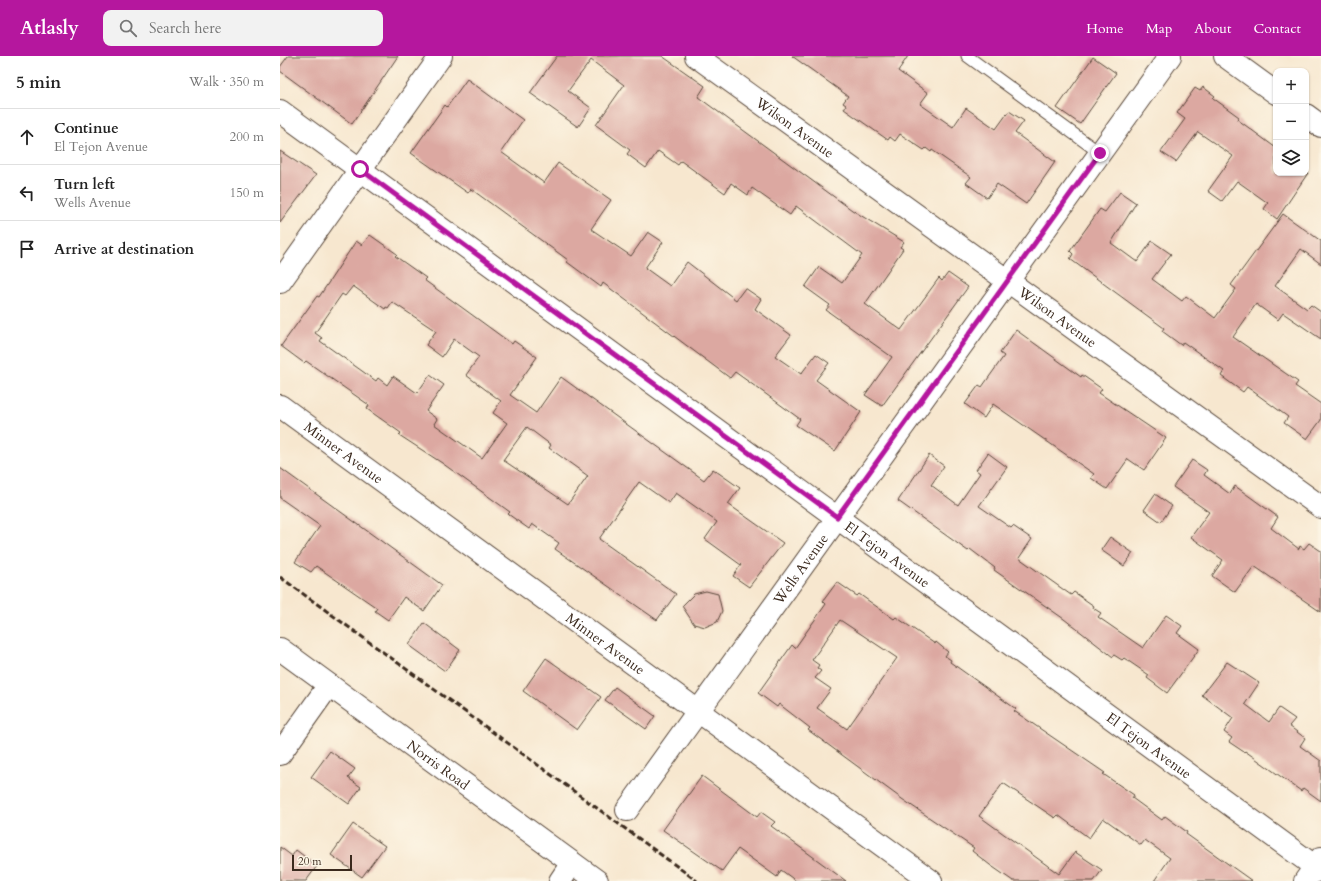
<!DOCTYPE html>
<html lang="en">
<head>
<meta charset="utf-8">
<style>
	:root { --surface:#fff; --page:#f2f2f2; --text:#222; --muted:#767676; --line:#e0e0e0; --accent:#b5179e }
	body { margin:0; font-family:Cardo,serif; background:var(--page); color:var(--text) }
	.controls { position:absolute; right:12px; top:12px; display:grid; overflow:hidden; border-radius:8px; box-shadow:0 1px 3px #0004 }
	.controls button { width:36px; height:36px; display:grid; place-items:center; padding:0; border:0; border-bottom:1px solid var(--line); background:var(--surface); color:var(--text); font:20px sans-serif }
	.scale { position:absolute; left:12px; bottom:10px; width:60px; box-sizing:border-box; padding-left:4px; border:2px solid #3b2a1e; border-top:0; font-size:11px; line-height:14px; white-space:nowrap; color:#3b2a1e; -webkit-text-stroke:3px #fcf5e5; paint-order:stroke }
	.stop { position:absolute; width:12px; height:12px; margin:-9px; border:3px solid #b5179e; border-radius:50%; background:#fff }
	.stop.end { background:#b5179e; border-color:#fff; box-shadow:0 1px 4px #0008 }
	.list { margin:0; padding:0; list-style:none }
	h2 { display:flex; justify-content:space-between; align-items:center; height:52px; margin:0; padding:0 16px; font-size:17px }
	h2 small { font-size:13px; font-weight:400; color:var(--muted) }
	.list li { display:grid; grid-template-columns:26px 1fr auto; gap:12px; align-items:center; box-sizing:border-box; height:56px; padding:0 16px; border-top:1px solid var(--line) }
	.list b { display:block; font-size:15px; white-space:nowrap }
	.list p { margin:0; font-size:13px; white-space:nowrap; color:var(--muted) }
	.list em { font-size:13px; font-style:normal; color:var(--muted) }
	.icon { flex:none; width:22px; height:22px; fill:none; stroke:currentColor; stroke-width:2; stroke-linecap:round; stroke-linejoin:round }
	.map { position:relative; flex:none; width:1041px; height:825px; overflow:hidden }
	header { display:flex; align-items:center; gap:24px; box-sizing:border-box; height:56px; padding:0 20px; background:var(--accent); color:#fff }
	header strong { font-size:19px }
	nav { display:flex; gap:22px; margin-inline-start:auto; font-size:14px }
	.search { width:280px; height:36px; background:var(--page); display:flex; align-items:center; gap:10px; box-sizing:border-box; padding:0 14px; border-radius:8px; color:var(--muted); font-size:15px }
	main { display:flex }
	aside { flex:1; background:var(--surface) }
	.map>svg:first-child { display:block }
	.building { fill:#dca8a1; fill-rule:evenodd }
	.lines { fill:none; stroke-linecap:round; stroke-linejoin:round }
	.service-casing { stroke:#574639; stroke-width:13 }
	.minor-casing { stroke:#574639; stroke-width:24 }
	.tertiary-casing { stroke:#574639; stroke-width:24 }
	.service { stroke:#fff; stroke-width:11 }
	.minor { stroke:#fff; stroke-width:22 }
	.tertiary { stroke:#fff; stroke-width:22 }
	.rail { stroke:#3b2a1e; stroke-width:3; stroke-dasharray:6 3; stroke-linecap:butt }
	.route { stroke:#b5179e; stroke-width:5 }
	.labels { text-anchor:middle; stroke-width:3; stroke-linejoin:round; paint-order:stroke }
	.street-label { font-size:14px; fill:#3b2a1e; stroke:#fcf5e5 }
</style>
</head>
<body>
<header>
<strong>Atlasly</strong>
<div class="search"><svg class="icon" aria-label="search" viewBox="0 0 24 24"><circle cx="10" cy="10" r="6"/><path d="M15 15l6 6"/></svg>Search here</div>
<nav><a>Home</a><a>Map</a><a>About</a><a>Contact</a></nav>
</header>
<main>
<aside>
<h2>5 min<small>Walk · 350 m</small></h2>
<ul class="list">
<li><svg class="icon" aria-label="ahead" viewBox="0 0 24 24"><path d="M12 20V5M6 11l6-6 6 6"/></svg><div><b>Continue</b><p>El Tejon Avenue</p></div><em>200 m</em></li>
<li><svg class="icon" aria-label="left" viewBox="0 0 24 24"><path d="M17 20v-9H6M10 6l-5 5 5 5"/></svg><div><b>Turn left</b><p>Wells Avenue</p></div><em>150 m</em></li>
<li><svg class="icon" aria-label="arrive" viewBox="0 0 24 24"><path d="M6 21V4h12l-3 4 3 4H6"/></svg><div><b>Arrive at destination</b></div></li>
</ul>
</aside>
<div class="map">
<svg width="1041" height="825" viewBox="0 0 1041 825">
	<rect width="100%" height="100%" fill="#fcf5e5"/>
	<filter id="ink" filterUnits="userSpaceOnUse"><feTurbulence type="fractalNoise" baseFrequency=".025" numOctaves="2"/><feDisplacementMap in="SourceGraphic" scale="8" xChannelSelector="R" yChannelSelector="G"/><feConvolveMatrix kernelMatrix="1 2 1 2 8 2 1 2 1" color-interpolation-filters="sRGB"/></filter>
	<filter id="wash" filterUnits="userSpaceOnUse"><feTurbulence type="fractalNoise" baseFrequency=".012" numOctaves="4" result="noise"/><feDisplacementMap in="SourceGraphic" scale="16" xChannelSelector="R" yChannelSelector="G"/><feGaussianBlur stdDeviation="0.9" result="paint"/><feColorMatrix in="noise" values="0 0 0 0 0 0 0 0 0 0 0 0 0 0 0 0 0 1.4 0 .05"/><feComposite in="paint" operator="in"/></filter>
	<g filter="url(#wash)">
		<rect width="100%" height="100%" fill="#f7e7cf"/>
		<g id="blocks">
			<!-- building -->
			<g class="building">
				<polygon points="8,0 118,0 72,68 0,15 0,11"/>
				<polygon points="277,0 382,0 425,30 418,41 572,154 624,186 620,191 623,193 585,248 621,274 659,222 662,225 668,217 688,231 602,350 585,339 612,301 546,254 550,249 525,231 539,211 562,227 582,199 516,150 510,159 472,132 468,139 451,127 445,137 401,105 398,109 378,95 366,112 347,98 350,94 316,69 344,29 311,4 288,35 311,52 298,71 250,37"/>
				<polygon points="512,0 628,0 618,15 648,37 640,48 673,71 686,52 716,73 729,55 744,65 735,77 775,106 746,148 717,128 707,142 686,127 691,121 652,94 651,96 646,92 644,94 620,78 615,85 610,81 608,84 564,53 566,49 563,47 568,40"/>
				<polygon points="813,1 836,17 800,68 777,52"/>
				<polygon points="187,23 243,64 221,96 264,127 278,107 331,144 311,173 351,200 368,176 383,186 365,212 390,230 407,206 456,244 465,232 481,243 475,253 511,279 495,300 521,318 536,298 549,307 536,324 581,356 555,395 516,369 520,363 483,336 455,316 450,322 323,227 321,231 287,206 288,204 191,133 188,137 131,97 165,49 167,51"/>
				<polygon points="923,31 935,40 933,42 959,61 958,64 965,69 996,92 996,117 1028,117 997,163 984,153 988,147 957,125 942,145 928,135 953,100 918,76 896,106 881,96 905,63 897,57 915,32 920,35"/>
				<polygon points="0,95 36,119 0,167"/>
				<polygon points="840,136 856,147 831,187 857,206 872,185 891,198 872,223 902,245 906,240 935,262 956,233 951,229 1003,158 1041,185 1041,208 1021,193 995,230 1027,253 1031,249 1041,256 1041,283 1003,257 998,264 976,248 953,281 1018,326 1015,330 1041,348 1041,364 1027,383 1004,367 1008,361 967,331 963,336 941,320 944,315 903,286 901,289 882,275 884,272 790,203 793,198 790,195 820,153 825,156"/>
				<path d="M 90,179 L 117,198 L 115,200 L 146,222 L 144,224 L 184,253 L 232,288 L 234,285 L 257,301 L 230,339 L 256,357 L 281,321 L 424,424 L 433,413 L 460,432 L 448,448 L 503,487 L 469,531 L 453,520 L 461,509 L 425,483 L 437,466 L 396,437 L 389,447 L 359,426 L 319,483 L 396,538 L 377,564 L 275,493 L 279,487 L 252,468 L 249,473 L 228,458 L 230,456 L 162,407 L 119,379 L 121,377 L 87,353 L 89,349 L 26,305 L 24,307 L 1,290 L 37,240 L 39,241 L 76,185 L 82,189 ZM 73,230 L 105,253 L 106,251 L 108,252 L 112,246 L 156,275 L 146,289 L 162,301 L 174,283 L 199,301 L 186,319 L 221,345 L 213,357 L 227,367 L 202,402 L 154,368 L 157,363 L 146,355 L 164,329 L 150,319 L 137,337 L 113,320 L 107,329 L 98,322 L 96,325 L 40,285 L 42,282 L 35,277 L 62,238 L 65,240 ZM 247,371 L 271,389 L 269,392 L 308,420 L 288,448 L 223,404 Z"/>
				<polygon points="736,274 801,321 802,319 822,333 819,337 886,382 864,414 848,403 827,433 811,422 814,418 713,348 704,362 685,348 699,329 702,331 724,300 720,297"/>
				<polygon points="708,397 727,411 699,450 731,472 733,470 752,483 739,502 791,539 794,536 814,550 813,552 821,557 818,561 863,592 886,559 902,570 897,577 919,593 887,637 867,622 869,619 844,602 842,604 834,599 833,601 784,563 714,514 715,512 690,493 688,495 618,445 649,399 664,410 651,429 678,449 700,417 696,414"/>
				<polygon points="912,404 927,414 924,419 950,438 955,430 998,461 991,472 1019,493 1020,490 1024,493 1029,487 1041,495 1041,556 974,510 955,536 932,520 943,504 911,481 929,456 893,431"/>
				<polygon points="0,412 162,529 144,555 124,541 108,564 95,555 97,552 36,510 31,516 15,506 40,470 0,442"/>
				<polygon points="875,438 892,450 881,466 864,454"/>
				<polygon points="830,481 853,497 844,510 821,494"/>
				<path d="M 557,526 L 577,540 L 579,538 L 614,563 L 616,561 L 655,588 L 656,586 L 668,596 L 665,600 L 671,604 L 670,606 L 736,653 L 734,655 L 825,717 L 823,718 L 854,739 L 852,742 L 882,764 L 885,760 L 907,776 L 906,778 L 972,825 L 874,825 L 890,802 L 865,784 L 861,789 L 823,762 L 809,782 L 778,759 L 775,762 L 723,727 L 699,760 L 779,818 L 795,796 L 822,814 L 814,825 L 733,825 L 710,809 L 692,795 L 694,792 L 622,743 L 528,674 L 530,672 L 499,648 L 497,651 L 478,637 L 512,589 L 515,592 L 546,548 L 543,545 ZM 560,564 L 617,602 L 567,673 L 537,652 L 551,633 L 535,622 L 541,615 L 537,612 L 539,609 L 532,604 Z"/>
				<polygon points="426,535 438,538 442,555 437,566 425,571 414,568 402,550 414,538"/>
				<polygon points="144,567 180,594 165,615 129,589"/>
				<polygon points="266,602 321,641 297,674 243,635"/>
				<polygon points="947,606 979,627 965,648 989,666 999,652 1015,663 1009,670 1025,682 1020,690 1041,705 1041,745 1023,732 1021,735 965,695 964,696 949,686 952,682 944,676 953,662 922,639"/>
				<polygon points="335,631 375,660 366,673 325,644"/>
				<polygon points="50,695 75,713 68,722 81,731 69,748 31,721"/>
				<polygon points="422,720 477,761 481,756 495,766 491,770 566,825 516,825 501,814 497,821 458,793 442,815 383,774"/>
				<polygon points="73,768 105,790 82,821 51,799"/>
				<polygon points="0,791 12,800 16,794 37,810 26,825 0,825"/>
			</g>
		</g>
	</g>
	<g filter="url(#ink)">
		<use href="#blocks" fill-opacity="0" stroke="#574639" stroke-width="1"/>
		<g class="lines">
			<!-- service casing -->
			<g class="service-casing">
				<polyline id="service" points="687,0 820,97"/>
			</g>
			<!-- minor casing -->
			<g class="minor-casing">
				<g id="minor">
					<path id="s1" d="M 416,0 L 1041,451"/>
					<polyline points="945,0 996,37"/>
					<path id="s2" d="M 0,55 L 1041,815"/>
					<polyline points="1026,59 1041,70"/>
					<polyline points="0,226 161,0"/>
					<path id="s3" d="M 0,350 L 651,825"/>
					<polyline points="0,698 49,629"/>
					<path id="s4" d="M 347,754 L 890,0"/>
					<polyline points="280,825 292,807"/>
					<polyline points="1025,825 1041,802"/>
				</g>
			</g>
			<!-- tertiary casing -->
			<g class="tertiary-casing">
				<g id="tertiary">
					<path id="s5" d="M 0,593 L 317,825"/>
				</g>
			</g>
			<!-- service -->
			<use href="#service" class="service"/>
			<!-- minor -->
			<use href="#minor" class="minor"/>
			<!-- tertiary -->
			<use href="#tertiary" class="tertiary"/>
			<!-- rail -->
			<polyline class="rail" points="0,521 417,825"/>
		</g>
	</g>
	<g class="lines" filter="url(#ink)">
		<!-- route -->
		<polyline class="route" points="80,113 557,461 820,97"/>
	</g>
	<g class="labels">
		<!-- street labels -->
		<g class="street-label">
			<text dy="5" stroke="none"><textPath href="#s1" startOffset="122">Wilson Avenue</textPath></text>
			<text dy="5" stroke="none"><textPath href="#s1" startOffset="446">Wilson Avenue</textPath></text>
			<text dy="5" stroke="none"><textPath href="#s3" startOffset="79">Minner Avenue</textPath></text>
			<text dy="5" stroke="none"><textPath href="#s2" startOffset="752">El Tejon Avenue</textPath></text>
			<text dy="5" stroke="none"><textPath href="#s4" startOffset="297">Wells Avenue</textPath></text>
			<text dy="5" stroke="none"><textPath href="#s3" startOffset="403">Minner Avenue</textPath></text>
			<text dy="5" stroke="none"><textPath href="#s2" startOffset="1076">El Tejon Avenue</textPath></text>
			<text dy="5" stroke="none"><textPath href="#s5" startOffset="196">Norris Road</textPath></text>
		</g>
	</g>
</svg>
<div class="controls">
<button>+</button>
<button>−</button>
<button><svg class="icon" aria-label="layers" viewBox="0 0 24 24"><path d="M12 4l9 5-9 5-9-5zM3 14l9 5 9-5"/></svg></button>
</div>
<div class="scale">20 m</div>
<div class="stop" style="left:80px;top:113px"></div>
<div class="stop end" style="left:820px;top:97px"></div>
</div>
</main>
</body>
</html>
